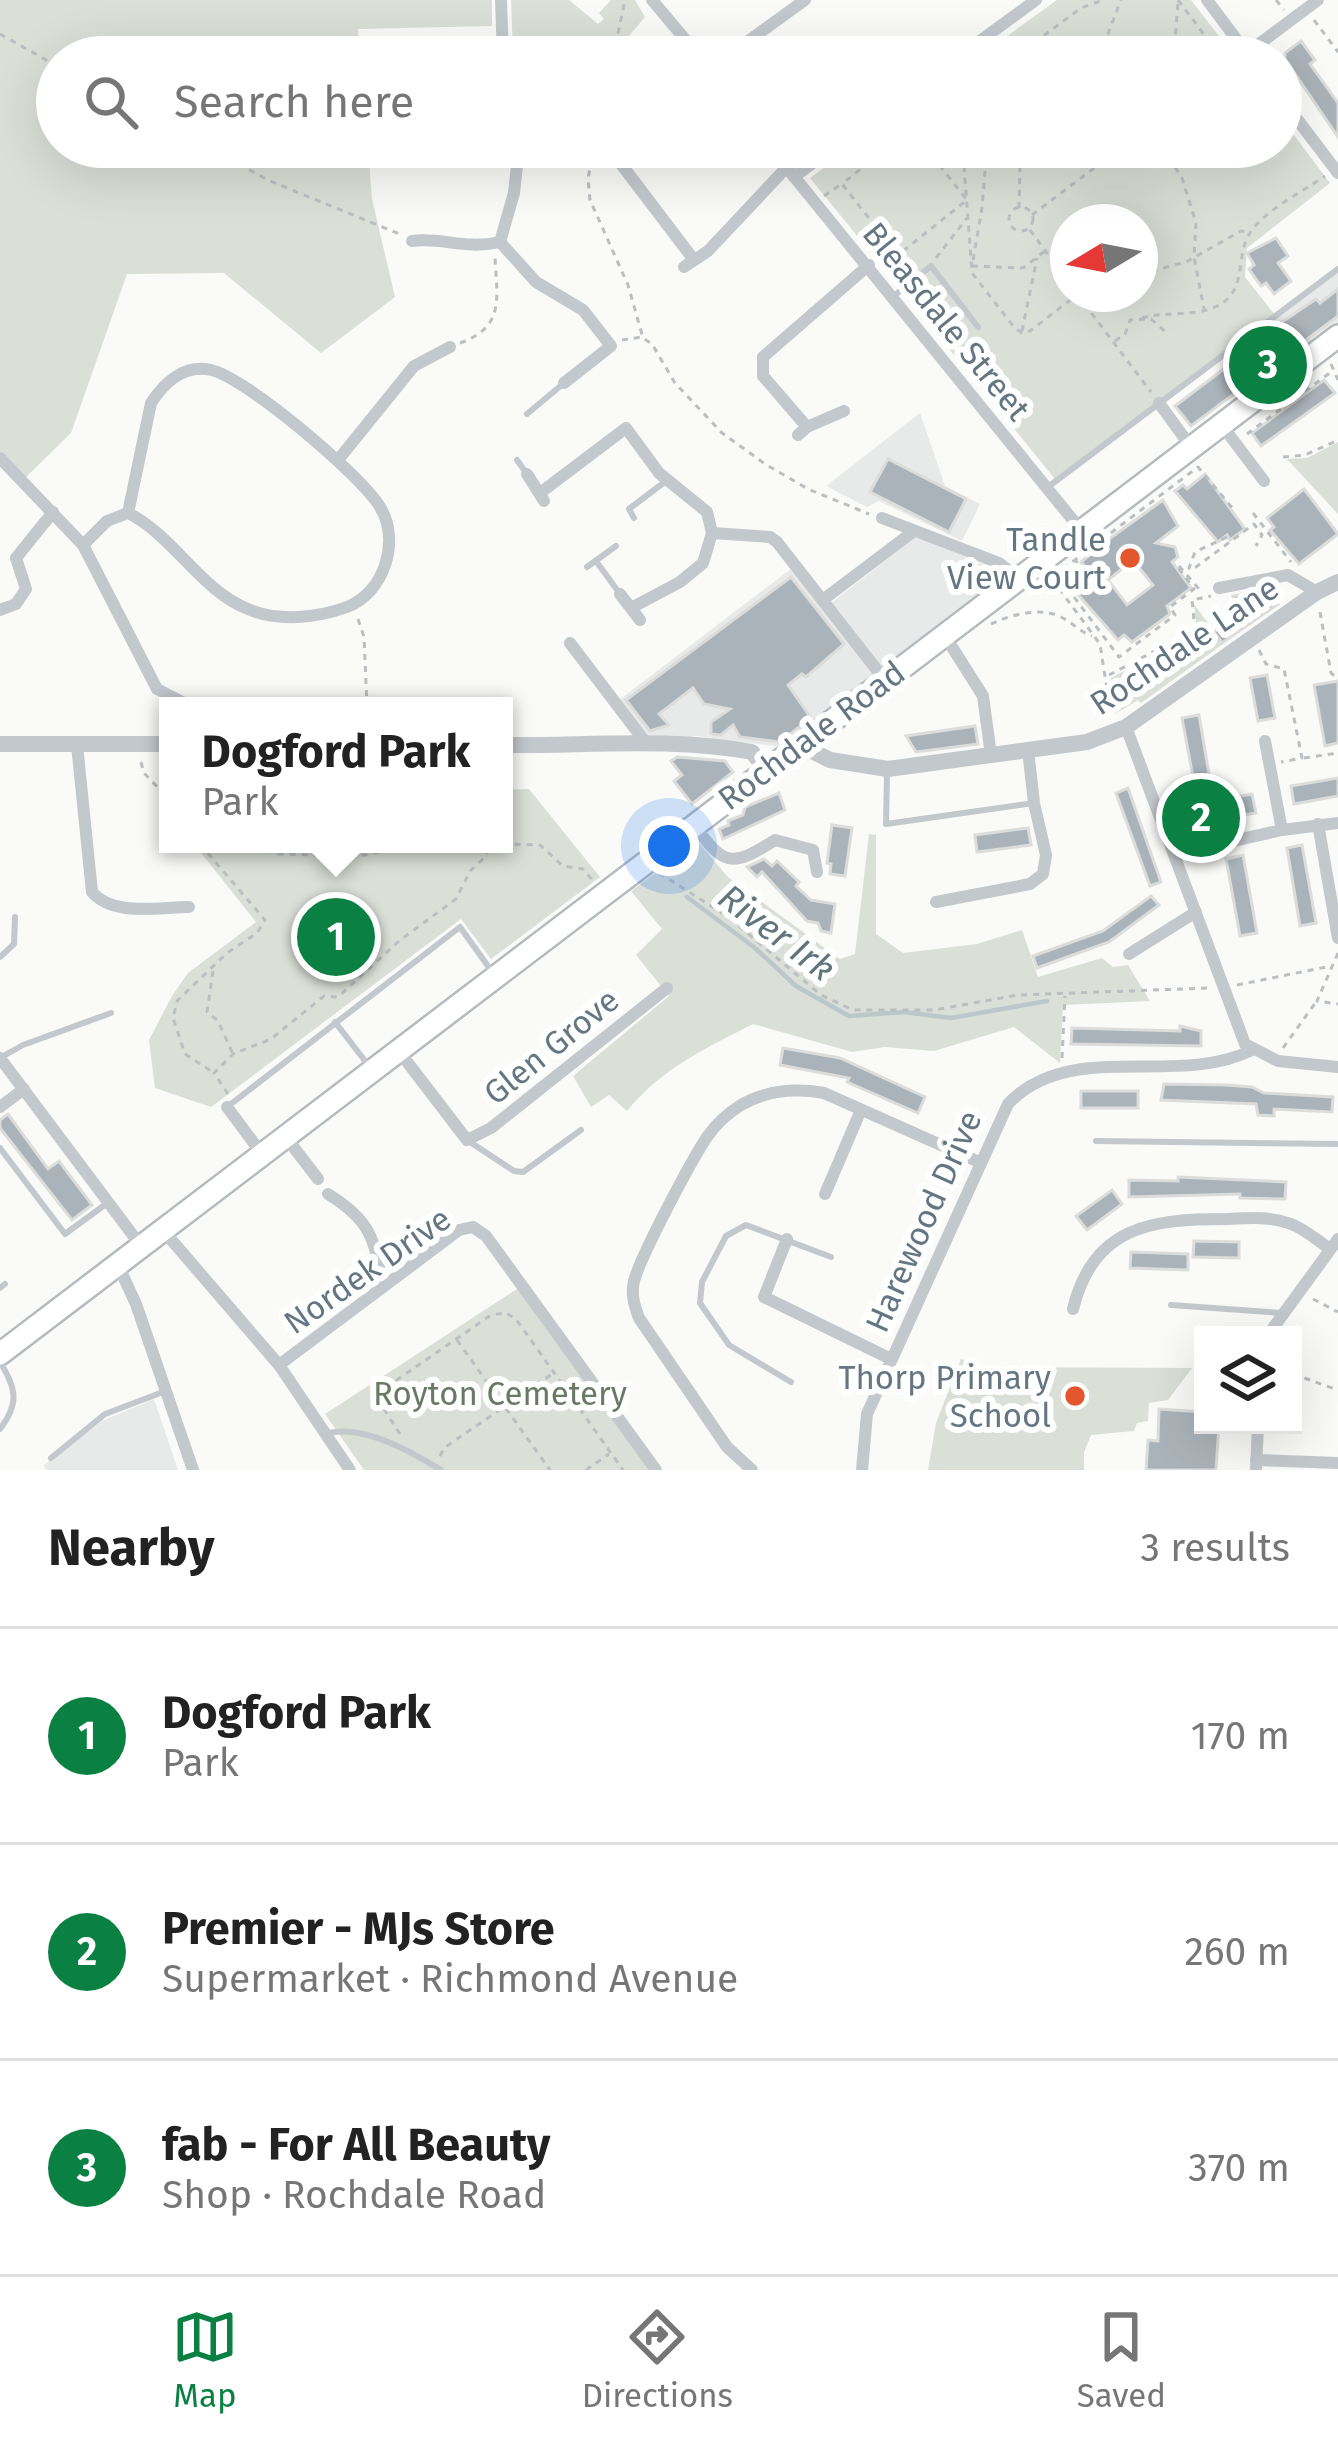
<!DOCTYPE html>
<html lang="en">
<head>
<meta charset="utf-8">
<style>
	:root { --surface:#fff; --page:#f6f6f6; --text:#222; --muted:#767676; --line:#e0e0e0; --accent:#0b8043 }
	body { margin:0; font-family:"Fira Sans",sans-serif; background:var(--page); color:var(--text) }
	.controls { position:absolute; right:36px; bottom:36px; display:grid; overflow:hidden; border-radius:0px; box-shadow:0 12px 48px #0002 }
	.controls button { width:108px; height:108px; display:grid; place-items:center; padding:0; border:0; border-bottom:3px solid var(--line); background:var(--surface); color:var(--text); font:60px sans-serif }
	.compass { position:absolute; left:1050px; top:204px; width:108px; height:108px; border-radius:50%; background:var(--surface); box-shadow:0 12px 48px #0002; rotate:260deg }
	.you { position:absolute; left:669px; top:846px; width:42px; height:42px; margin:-30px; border:9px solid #fff; border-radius:50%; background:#1a73e8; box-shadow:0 0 0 18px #1a73e833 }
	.badge { display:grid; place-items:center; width:78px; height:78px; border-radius:50%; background:var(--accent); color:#fff; font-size:39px; font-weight:700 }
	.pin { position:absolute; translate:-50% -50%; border:6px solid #fff; box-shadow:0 3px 12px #0006 }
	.popup { position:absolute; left:159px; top:697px; width:354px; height:156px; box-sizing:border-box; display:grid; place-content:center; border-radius:0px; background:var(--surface); filter:drop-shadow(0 3px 9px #0005); font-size:39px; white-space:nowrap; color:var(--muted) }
	.popup b { font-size:45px; color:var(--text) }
	.popup::after { content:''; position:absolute; left:50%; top:100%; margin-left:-24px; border:24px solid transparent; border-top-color:var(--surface) }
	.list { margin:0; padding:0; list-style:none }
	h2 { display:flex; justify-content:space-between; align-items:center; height:156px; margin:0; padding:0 48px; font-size:51px }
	h2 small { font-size:39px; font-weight:400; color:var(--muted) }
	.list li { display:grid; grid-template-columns:78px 1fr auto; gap:36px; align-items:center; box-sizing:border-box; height:216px; padding:0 48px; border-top:3px solid var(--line) }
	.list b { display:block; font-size:45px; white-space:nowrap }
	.list p { margin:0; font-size:39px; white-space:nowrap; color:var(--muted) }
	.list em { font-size:39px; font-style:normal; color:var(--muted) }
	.icon { flex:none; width:66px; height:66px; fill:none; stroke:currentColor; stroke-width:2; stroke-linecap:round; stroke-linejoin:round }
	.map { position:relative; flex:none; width:1338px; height:1470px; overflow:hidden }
	.search { position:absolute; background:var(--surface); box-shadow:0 12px 48px #0002; left:36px; right:36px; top:36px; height:132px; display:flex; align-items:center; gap:30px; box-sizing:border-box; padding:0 42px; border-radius:66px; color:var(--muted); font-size:45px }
	.sheet { height:804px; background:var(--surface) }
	nav { display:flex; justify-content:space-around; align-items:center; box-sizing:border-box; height:168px; border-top:3px solid var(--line); background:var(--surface); font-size:33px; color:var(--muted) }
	nav a { display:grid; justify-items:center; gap:6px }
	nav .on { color:var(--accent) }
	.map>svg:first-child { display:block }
	.built { fill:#e8e9e9 }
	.green { fill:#dadfd7; fill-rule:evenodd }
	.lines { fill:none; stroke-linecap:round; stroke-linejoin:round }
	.stream { stroke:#bbc7cb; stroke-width:4.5 }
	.building { fill:#aab3b9; stroke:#dcdcda; stroke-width:3; fill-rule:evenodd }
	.primary-casing { stroke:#b5babe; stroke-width:26 }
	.path { stroke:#bbbfc2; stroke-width:3; stroke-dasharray:6 6; stroke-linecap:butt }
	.service { stroke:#c3c8cc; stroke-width:6 }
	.minor { stroke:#c3c8cc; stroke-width:12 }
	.tertiary { stroke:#c3c8cc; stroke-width:16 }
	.primary { stroke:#fff; stroke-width:21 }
	.poi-dot { fill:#e4572e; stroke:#fff; stroke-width:4.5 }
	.labels { text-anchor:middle; stroke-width:12; stroke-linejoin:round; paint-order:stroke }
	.street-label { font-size:33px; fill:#657683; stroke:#fff }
	.poi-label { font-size:33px; fill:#657683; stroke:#fff; text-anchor:end }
	.park-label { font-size:33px; fill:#687a64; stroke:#fff }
	.water-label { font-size:36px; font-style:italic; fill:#60757c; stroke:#fff }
</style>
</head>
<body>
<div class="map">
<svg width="1338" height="1470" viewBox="0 0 1338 1470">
	<rect width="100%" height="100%" fill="#fafaf8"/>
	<!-- built -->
	<g class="built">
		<polygon points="1338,266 1338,327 1260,382 1232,346"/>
		<polygon points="920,413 945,486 980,504 962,541 879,501 867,507 826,486"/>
		<polygon points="917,536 996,570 1002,579 782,747 696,736 650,741 619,700 792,568 826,607"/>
		<polygon points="154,1399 178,1470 47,1470 43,1466 102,1421"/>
	</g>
	<!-- green -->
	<g class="green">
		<polygon points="0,0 492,0 492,26 358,29 360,57 57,57 57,147 368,147 372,199 395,297 321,353 224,273 127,274 71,433 24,479 0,453"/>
		<polygon points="511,0 569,0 598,24 604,19 599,13 611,0 635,0 645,17 618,49 618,57 601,57 600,50 513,51"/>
		<polygon points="1057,0 1191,0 1235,57 978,57"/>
		<path d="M 1281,118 L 1330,183 L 1247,248 L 1245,277 L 1275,315 L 1055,479 L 810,178 L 853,147 L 1281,147 ZM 1068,222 L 1140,222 L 1140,294 L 1068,294 Z"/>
		<polygon points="1338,442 1338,514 1287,459 1307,458"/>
		<polygon points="1194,604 1223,644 1141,703 1138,700 1115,714 1111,678 1197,632"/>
		<polygon points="529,789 600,877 491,959 461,919 211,1107 155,1088 149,1040 172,996 188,973 256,922 194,844 504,844 504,790"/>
		<path d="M 869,834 L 876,835 L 876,934 L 903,953 L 977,944 L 1022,930 L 1038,977 L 1102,958 L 1113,967 L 1128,965 L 1150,1001 L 1063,1005 L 1060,1063 L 1014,1027 L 934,1051 L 885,1047 L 852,1052 L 753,1024 C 706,1048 661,1069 627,1111 L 609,1095 L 591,1107 L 573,1076 L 669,996 L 636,955 L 662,929 L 631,891 L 698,842 L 728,877 L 840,959 L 855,954 Z"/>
		<polygon points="520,1287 653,1470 364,1470 325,1414"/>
		<polygon points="961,1359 981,1367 1192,1368 1168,1400 1149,1403 1148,1421 1137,1423 1134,1431 1091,1435 1084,1452 1084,1470 928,1470 936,1423"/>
	</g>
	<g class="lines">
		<!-- stream -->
		<polyline class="stream" points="687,897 755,948 796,986 849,1016 904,1012 951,1018 1047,1001"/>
	</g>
	<!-- building -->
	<g class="building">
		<polygon points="1301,41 1315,60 1310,64 1338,103 1338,137 1285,59 1285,53"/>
		<polygon points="1276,238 1288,256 1278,263 1291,281 1274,294 1266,283 1261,286 1249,269 1254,265 1247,253"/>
		<polygon points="1338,289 1338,316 1191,426 1175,406 1237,359 1263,335 1316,299 1320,303"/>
		<polygon points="1324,380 1335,393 1261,446 1252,433"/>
		<polygon points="888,459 966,499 949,532 870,492"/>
		<polygon points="1205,474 1245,529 1230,540 1227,535 1218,542 1175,491 1183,485 1187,489"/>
		<polygon points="1304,489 1338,534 1299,564 1270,530 1274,527 1267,518"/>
		<path d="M 1163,500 L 1178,526 L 1156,543 L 1175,547 L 1178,557 L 1172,562 L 1191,588 L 1167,606 L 1170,614 L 1132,642 L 1124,635 L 1118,640 L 1066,581 L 1085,566 L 1081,562 L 1105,542 ZM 1133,560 L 1153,585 L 1127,605 L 1108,580 Z"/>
		<polygon points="791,577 844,644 806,677 802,674 788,685 811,718 780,742 740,737 733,725 721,735 711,734 711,722 730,709 704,704 693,688 659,714 669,725 650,731 626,700"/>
		<polygon points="1271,589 1278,604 1222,643 1214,632 1232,620 1228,613 1237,604 1233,596"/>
		<polygon points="1267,675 1275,718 1258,721 1250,678"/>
		<polygon points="1338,681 1338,743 1325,746 1314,685"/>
		<polygon points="1199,715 1209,774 1193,777 1182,718"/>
		<polygon points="975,726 978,744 916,752 906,736"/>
		<polygon points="677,757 725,761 733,772 692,804 674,781 682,775 671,761"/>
		<polygon points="1338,778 1338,796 1294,804 1291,786"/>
		<polygon points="1128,788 1161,882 1150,886 1116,793"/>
		<polygon points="779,793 785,810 723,839 719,829 729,825 728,821 743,815 745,807"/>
		<polygon points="1201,793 1202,803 1252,794 1256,813 1195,823 1190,795"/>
		<polygon points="832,825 852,828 845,876 830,874 831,864 827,863"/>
		<polygon points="1028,828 1031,845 977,852 975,835"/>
		<polygon points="1302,845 1316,923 1300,926 1287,848"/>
		<polygon points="1243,855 1257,933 1240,936 1226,859"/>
		<polygon points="764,859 772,866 777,861 799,882 796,886 811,900 835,904 831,933 821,931 818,923 807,921 762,872 757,877 747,867"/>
		<polygon points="1151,896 1159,905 1109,942 1037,968 1033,956 1103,931"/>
		<polygon points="1180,1026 1201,1031 1201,1046 1071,1044 1072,1028 1180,1031"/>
		<polygon points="783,1048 840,1058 925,1097 918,1113 847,1082 849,1078 780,1065"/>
		<polygon points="1164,1084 1226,1085 1252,1087 1264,1093 1333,1097 1332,1112 1274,1109 1274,1116 1258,1115 1256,1104 1161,1100"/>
		<rect x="1081" y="1091" width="57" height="17"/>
		<polygon points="8,1114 48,1169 59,1161 92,1205 72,1220 0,1128 0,1120"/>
		<polygon points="1178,1177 1286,1182 1285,1199 1240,1198 1240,1194 1129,1197 1129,1180 1178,1181"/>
		<polygon points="1112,1190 1122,1204 1087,1230 1076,1216"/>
		<polygon points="1194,1241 1239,1242 1239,1258 1193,1257"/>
		<polygon points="1131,1252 1188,1254 1188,1270 1130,1268"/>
		<polygon points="1159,1409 1203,1412 1203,1425 1219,1425 1216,1470 1146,1470 1148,1440 1158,1441"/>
	</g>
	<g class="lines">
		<!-- primary casing -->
		<g class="primary-casing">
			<polyline id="primary" points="0,1354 1338,336"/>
		</g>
		<!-- path -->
		<g class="path">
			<polyline points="1178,0 1221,57"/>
			<polyline points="1276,0 1284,10"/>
			<polyline points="1314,20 1338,52"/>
			<polyline points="0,34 57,66"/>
			<polyline points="613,57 625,0"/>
			<polyline points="1015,57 1081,8 1103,0"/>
			<polyline points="1099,57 1121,0"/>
			<polyline points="1169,57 1175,41 1178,2"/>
			<polyline points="207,147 270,181 402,235"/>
			<polyline points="594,147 588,179 590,200 628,285 643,338 652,344 675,383 722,433 765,464 808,489 869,514"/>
			<polyline points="888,147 842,184 898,255 967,200 925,147"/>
			<polyline points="949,147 964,166 972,273 1014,327 1022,333 1030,331 1078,294"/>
			<polyline points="987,147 982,208 972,266 1023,268 1045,251"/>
			<polyline points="1162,147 1182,178 1196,223 1194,257 1204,309"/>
			<polyline points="824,196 840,185"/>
			<circle cx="1021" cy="219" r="12"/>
			<polyline points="1019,208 1020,166 1028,147"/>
			<polyline points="1032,215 1122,147"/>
			<polyline points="1030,230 1068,282"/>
			<polyline points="936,258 967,218"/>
			<polyline points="1140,274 1186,262 1241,231 1248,232"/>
			<polyline points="1077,294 1151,392"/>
			<path d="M 1142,318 C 1167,310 1200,319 1224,302 C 1246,286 1236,254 1250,233 C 1265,210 1302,192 1325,176"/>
			<polyline points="1022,331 1037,258"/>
			<polyline points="622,340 642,337"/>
			<polyline points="1115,341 1125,334 1130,320 1151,319 1168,334"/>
			<path d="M 460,343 C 505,327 497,299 495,258"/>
			<polyline points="1331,364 1338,380"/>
			<polyline points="1247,434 1331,372"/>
			<polyline points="1283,457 1305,455 1338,440"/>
			<polyline points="1253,513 1291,562"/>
			<polyline points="1227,537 1195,552 1189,568 1192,570 1254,524 1262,535 1256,546"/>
			<polyline points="1179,566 1199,589 1202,586"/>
			<polyline points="1063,569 1198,467 1234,510"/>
			<polyline points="1061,570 1064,574 1059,577 1119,657 1175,615 1170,607 1194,589 1178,567"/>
			<polyline points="1064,578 1080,566 1076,561"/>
			<polyline points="1052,579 1100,644 1111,715"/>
			<polyline points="1320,612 1331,673 1338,679"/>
			<polyline points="358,619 364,637 367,706"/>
			<path d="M 991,624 C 1010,615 1040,607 1059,616 C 1072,622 1080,632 1092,636"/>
			<polyline points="1259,650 1266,664 1284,669 1302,758 1281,762"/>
			<polyline points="1109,675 1195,630 1192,600 1211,596"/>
			<polyline points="1304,758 1338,753"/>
			<polyline points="141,762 144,773 168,798"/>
			<polyline points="200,844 265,920 257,933 227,953 177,1001 173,1018 185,1054 213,1072"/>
			<polyline points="256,844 276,854 359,856 423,844 493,851 509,844 540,845 563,866 583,869 594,882"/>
			<polyline points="659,873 727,916 821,995 853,1010 934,1010 1018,995 1209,988"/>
			<polyline points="1338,953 1317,1001 1338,1004"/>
			<polyline points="213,971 207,1012 218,1021 233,1054"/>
			<polyline points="1237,985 1331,966"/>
			<polyline points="1283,1048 1316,1002"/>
			<polyline points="1062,1058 1065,996"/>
			<polyline points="228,1094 214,1073 233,1054 271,1039 324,996 338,997 399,941 456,899 470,871 486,856 487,850"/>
			<polyline points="1313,1299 1338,1312"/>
			<polyline points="457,1340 550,1470"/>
			<polyline points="1293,1374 1338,1390"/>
			<polyline points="400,1434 375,1395 491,1315 506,1313 516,1319 623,1470"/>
			<polyline points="440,1456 444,1448 552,1374"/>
			<polyline points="586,1470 609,1454"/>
		</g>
		<!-- service -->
		<g class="service">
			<polyline points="894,296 931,266 978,327"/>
			<polyline points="527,414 564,383"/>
			<polyline points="517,460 527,474"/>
			<polyline points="1048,487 1338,269"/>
			<polyline points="634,518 629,509 666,481"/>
			<polyline points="596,561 620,594"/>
			<polyline points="587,567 616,546"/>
			<polyline points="887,773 886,824 1034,803"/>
			<polyline points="0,957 14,944 15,917"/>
			<polyline points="335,1022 369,1066"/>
			<polyline points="0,1058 23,1045 111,1013"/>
			<polyline points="227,1107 460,927 493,973"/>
			<polyline points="1096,1141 1338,1144"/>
			<polyline points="470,1142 514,1171 523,1172 581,1130"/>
			<polyline points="0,1148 65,1234 106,1204"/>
			<polyline points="0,1288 5,1284"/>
			<polyline points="1171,1305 1281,1313"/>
			<path d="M 0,1362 C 17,1389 19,1404 0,1429"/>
			<polyline points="791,1382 729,1345 700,1303 702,1282 726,1236 746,1225 831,1257"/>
			<path d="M 329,1433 C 365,1425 412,1452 441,1470"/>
			<polyline points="51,1458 105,1414 163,1392"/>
		</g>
		<!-- minor -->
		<g class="minor">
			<polyline points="501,0 503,57"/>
			<polyline points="652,0 700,57"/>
			<polyline points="1207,0 1249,56"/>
			<polyline points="1247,53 1318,0"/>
			<polyline points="726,57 805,0"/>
			<polyline points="958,57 1036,0"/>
			<polyline points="1281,98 1338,173"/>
			<polyline points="615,147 618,160 694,260"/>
			<polyline points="770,147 1081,530"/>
			<polyline points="794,177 834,147"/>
			<path d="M 412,241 C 443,237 464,250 500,242"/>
			<polyline points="500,242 536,282 583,310 611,346 564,383"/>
			<polyline points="500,242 514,193 519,147"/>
			<polyline points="684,267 708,251 786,168"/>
			<polyline points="1159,403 1191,447"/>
			<polyline points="1221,424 1264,481"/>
			<polyline points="807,427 763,376 763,357 869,265"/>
			<polyline points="798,435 807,427 844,411"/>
			<polyline points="0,458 83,545 157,689 190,706"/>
			<polyline points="338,460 414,366 450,347"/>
			<polyline points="527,474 544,501"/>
			<polyline points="540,493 626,428 659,473 707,512 712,533 703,563 680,582 631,608"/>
			<polyline points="882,518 999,563 1018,578"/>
			<polyline points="712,533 770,537 777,542 884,679"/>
			<path d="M 83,545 L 107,521 L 128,513 L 151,403 C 164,383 184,364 211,370 C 245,377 361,475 380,507 C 401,541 384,593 347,607 C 317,618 278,622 248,609 C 200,590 174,536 128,513"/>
			<polyline points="1219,588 1288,575 1317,592"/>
			<polyline points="620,594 640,620"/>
			<polyline points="824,599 914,531"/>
			<polyline points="0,610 16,604 26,589 16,558 53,512"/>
			<polyline points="570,643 646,743"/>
			<polyline points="952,647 983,696 991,755"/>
			<polyline points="1126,727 1245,1044 1278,1061 1338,1067"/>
			<polyline points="1265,741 1282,830"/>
			<path d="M 77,745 L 92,892 C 113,917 159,907 189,907"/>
			<path d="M 693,824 C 724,865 730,869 775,840 L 813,850 L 817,872"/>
			<polyline points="1318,824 1338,938"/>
			<polyline points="1175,854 1282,830 1338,823"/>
			<polyline points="936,902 1030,884 1043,874 1046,855 1034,803 1028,750"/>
			<polyline points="1129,954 1196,912"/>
			<polyline points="398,1050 467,1140 491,1128 667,988"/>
			<polyline points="0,1058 141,1246"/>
			<polyline points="0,1107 24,1089"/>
			<polyline points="227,1107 262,1154"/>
			<polyline points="285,1136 318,1179"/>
			<path d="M 328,1194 C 370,1220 375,1238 382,1286"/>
			<polyline points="825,1194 861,1110"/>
			<polyline points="162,1229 279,1365 350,1470"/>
			<polyline points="787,1239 764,1297 891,1359"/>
			<polyline points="118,1265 136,1304 193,1470"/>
			<path d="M 1073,1309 C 1093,1226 1152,1219 1226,1219 C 1248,1218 1270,1216 1291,1224 C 1305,1229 1318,1241 1330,1249"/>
			<polyline points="1268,1335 1338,1239"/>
			<polyline points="279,1365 459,1230 473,1227 486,1236 656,1470"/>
			<polyline points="1256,1460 1338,1463"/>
			<path d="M 752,1470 L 727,1447 L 639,1318 C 634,1305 631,1294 634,1281 C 641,1255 691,1161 707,1137 C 716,1124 728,1113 741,1105 C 767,1090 795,1088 824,1093 L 979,1162"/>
			<path d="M 862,1470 L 867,1414 L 1008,1104 C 1070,1038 1177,1088 1252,1050"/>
			<polyline points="1256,1470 1258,1425"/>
		</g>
		<!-- tertiary -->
		<g class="tertiary">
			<polyline points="0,744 168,744"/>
			<path d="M 504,745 C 586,746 670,737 752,752 L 766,769"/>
			<polyline points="800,745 830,760 888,769 1087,742 1126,727 1317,592 1338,582"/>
		</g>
		<!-- primary -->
		<use href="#primary" class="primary"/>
	</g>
	<!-- markers -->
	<g class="poi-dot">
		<circle cx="1130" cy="558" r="12"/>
		<circle cx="1075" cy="1396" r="12"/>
	</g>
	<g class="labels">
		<!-- street labels -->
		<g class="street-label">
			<text transform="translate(947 321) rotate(51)" y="12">Bleasdale Street</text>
			<text transform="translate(1184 645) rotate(-34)" y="12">Rochdale Lane</text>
			<text transform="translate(811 735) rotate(-37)" y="12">Rochdale Road</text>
			<text transform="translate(551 1046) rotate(-39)" y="12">Glen Grove</text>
			<text transform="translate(923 1221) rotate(-66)" y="12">Harewood Drive</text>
			<text transform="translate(367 1270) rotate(-35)" y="12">Nordek Drive</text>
		</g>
		<!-- poi labels -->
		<g class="poi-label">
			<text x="1106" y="551">Tandle<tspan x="1106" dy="38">View Court</tspan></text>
			<text x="1051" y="1389">Thorp Primary<tspan x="1051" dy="38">School</tspan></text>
		</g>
		<!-- park labels -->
		<g class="park-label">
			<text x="500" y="1405">Royton Cemetery</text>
		</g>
		<!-- water labels -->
		<g class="water-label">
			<text transform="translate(777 932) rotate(37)" y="13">River Irk</text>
		</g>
	</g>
</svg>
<div class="controls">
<button><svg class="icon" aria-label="layers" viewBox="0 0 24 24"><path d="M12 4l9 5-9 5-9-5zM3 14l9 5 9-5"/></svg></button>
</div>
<svg class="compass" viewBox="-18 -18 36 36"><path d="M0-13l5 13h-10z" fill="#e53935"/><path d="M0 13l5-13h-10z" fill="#767676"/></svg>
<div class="you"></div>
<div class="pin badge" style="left:336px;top:937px">1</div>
<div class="popup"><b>Dogford Park</b>Park</div>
<div class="pin badge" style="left:1201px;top:818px">2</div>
<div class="pin badge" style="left:1268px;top:365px">3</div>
<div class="search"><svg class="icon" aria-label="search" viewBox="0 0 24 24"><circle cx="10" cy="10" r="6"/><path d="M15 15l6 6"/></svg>Search here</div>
</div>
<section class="sheet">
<h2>Nearby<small>3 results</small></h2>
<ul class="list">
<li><span class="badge">1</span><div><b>Dogford Park</b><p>Park</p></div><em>170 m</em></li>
<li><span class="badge">2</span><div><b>Premier - MJs Store</b><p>Supermarket · Richmond Avenue</p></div><em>260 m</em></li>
<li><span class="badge">3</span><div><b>fab - For All Beauty</b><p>Shop · Rochdale Road</p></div><em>370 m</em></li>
</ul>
</section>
<nav>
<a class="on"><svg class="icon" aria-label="map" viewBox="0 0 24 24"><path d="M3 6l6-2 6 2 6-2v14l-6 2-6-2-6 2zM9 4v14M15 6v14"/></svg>Map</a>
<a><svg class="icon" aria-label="directions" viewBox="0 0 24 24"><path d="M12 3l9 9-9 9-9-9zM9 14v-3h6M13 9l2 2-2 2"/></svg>Directions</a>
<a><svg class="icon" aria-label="saved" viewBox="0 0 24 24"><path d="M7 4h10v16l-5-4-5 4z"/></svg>Saved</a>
</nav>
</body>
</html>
